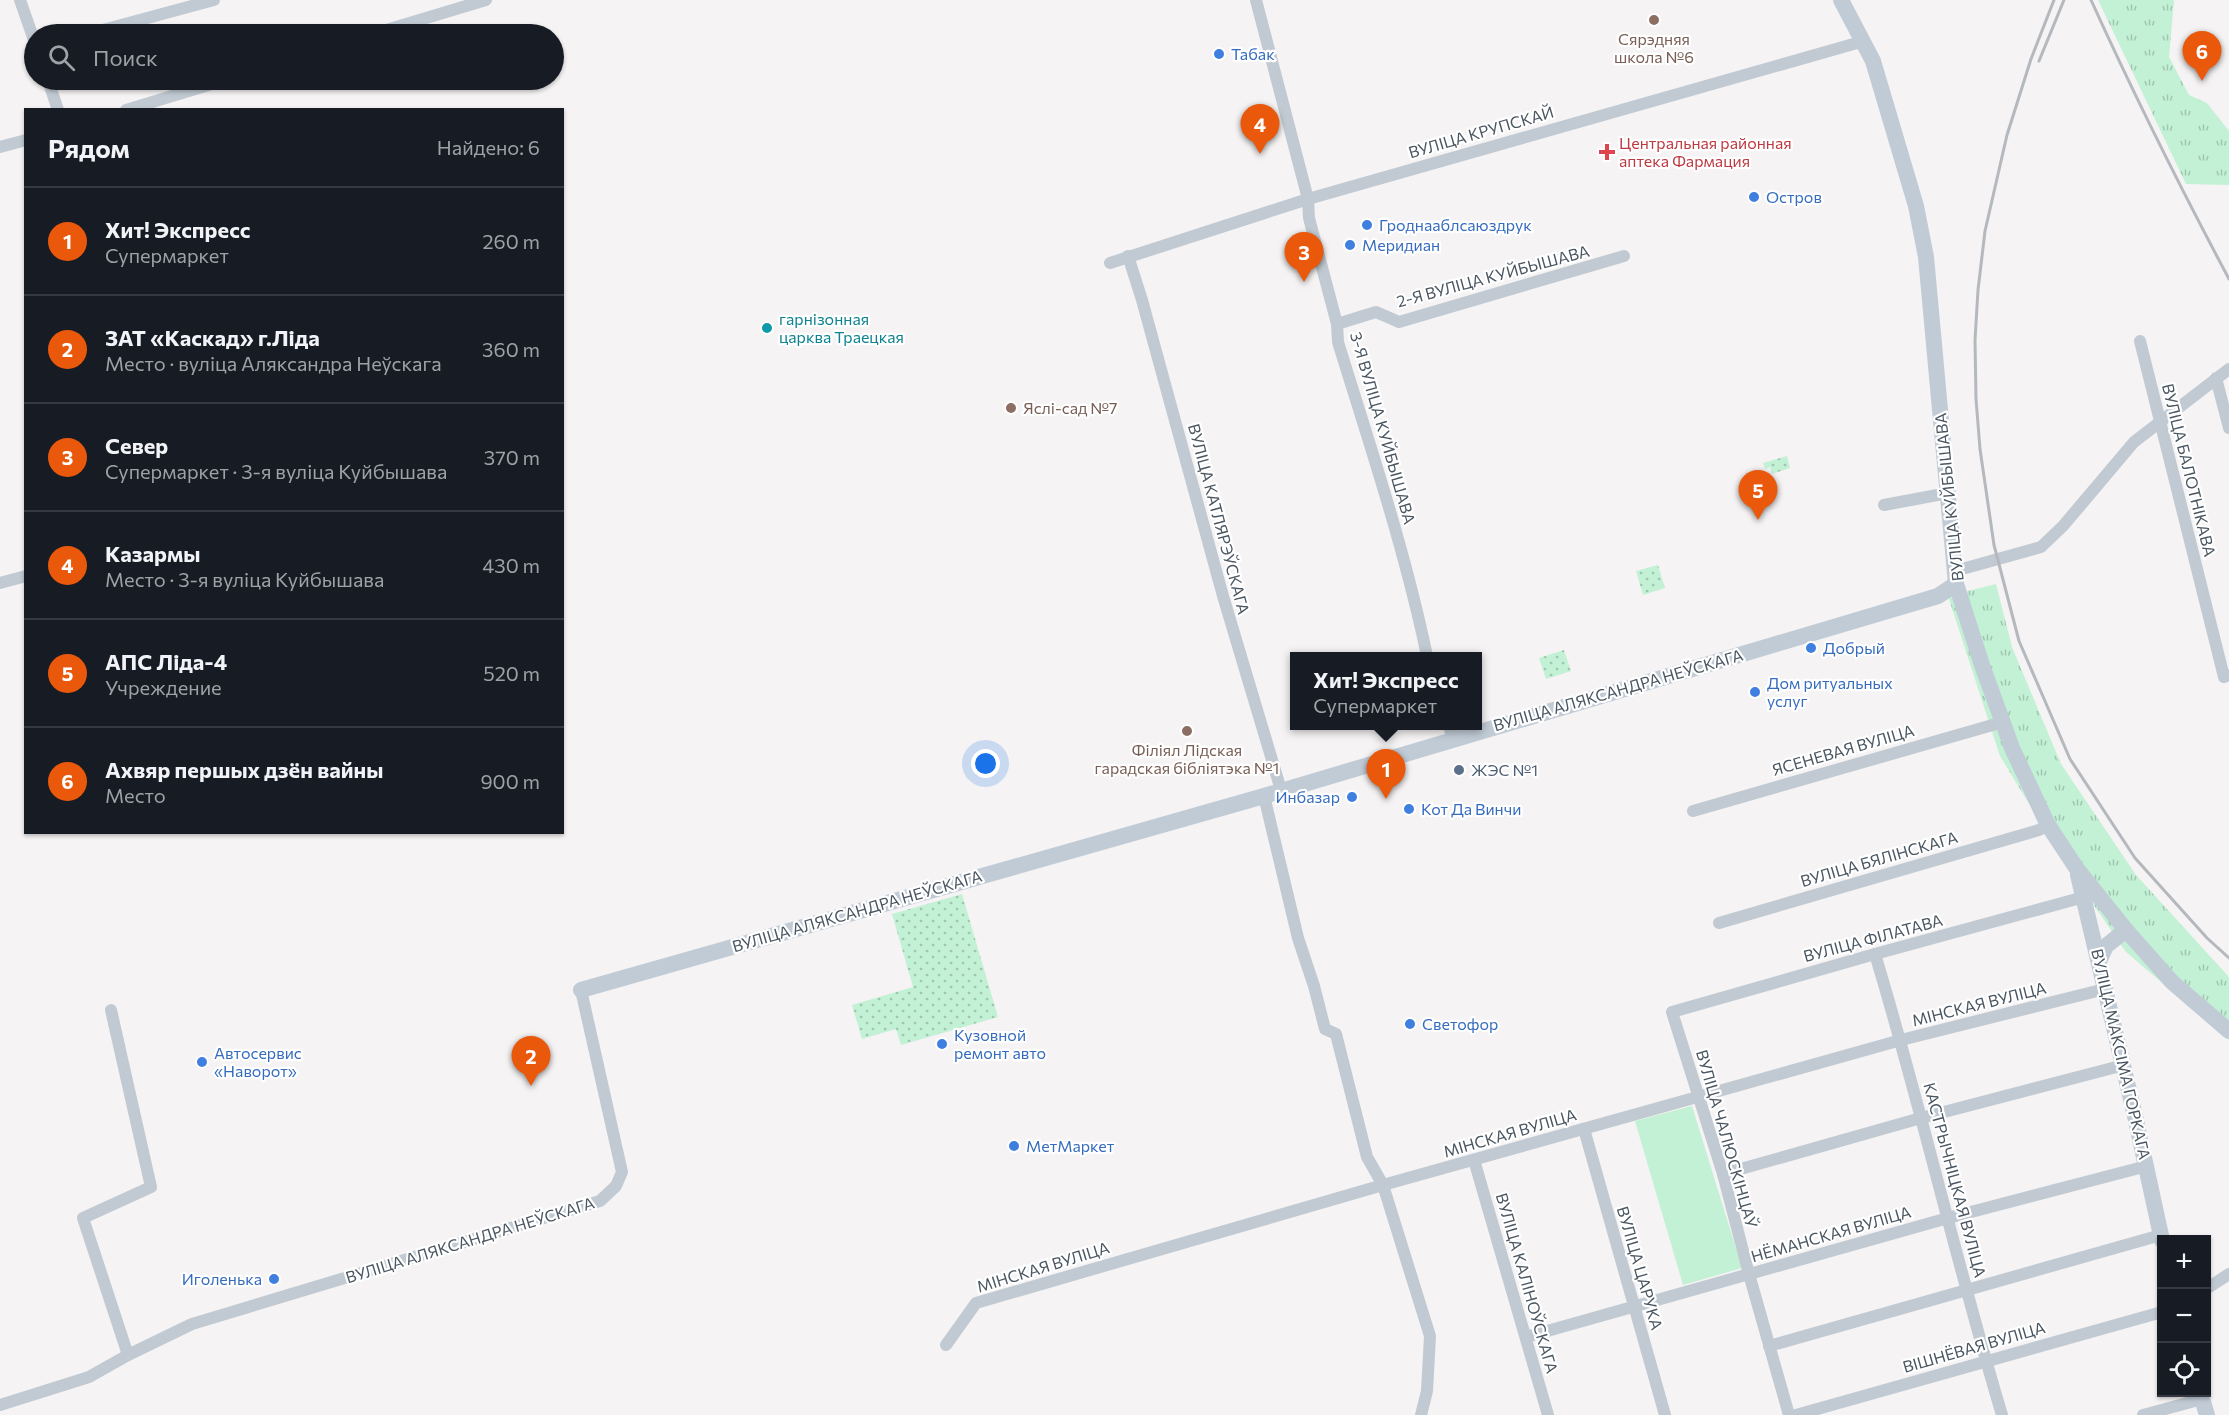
<!DOCTYPE html>
<html lang="ru">
<head>
<meta charset="utf-8">
<style>
	:root { --surface:#171b24; --page:#20242c; --text:#f1f3f6; --muted:#9ea1a6; --line:#363941; --accent:#ea580c }
	body { margin:0; font-family:Commissioner,sans-serif; background:var(--page); color:var(--text) }
	.controls { position:absolute; right:18px; bottom:18px; display:grid; overflow:hidden; border-radius:0px; box-shadow:0 2px 4px #0004 }
	.controls button { width:54px; height:54px; display:grid; place-items:center; padding:0; border:0; border-bottom:2px solid var(--line); background:var(--surface); color:var(--text); font:30px sans-serif }
	.you { position:absolute; left:986px; top:764px; width:21px; height:21px; margin:-15px; border:4px solid #fff; border-radius:50%; background:#1a73e8; box-shadow:0 0 0 9px #1a73e833 }
	.badge { display:grid; place-items:center; width:39px; height:39px; border-radius:50%; background:var(--accent); color:#fff; font-size:20px; font-weight:700 }
	.pin { position:absolute; translate:-50% -50px; filter:drop-shadow(0 2px 3px #0008) }
	.pin::after { content:''; position:absolute; top:32px; width:21px; height:18px; background:inherit; clip-path:polygon(0 0,100% 0,50% 100%) }
	.popup { position:absolute; left:1290px; top:652px; width:192px; height:78px; box-sizing:border-box; display:grid; place-content:center; border-radius:0px; background:var(--surface); filter:drop-shadow(0 2px 4px #0005); font-size:20px; white-space:nowrap; color:var(--muted) }
	.popup b { font-size:22px; color:var(--text) }
	.popup::after { content:''; position:absolute; left:50%; top:100%; margin-left:-12px; border:12px solid transparent; border-top-color:var(--surface) }
	.list { margin:0; padding:0; list-style:none }
	h2 { display:flex; justify-content:space-between; align-items:center; height:78px; margin:0; padding:0 24px; font-size:26px }
	h2 small { font-size:20px; font-weight:400; color:var(--muted) }
	.list li { display:grid; grid-template-columns:39px 1fr auto; gap:18px; align-items:center; box-sizing:border-box; height:108px; padding:0 24px; border-top:2px solid var(--line) }
	.list b { display:block; font-size:22px; white-space:nowrap }
	.list p { margin:0; font-size:20px; white-space:nowrap; color:var(--muted) }
	.list em { font-size:20px; font-style:normal; color:var(--muted) }
	.icon { flex:none; width:33px; height:33px; fill:none; stroke:currentColor; stroke-width:2; stroke-linecap:round; stroke-linejoin:round }
	.map { position:relative; flex:none; width:2229px; height:1415px; overflow:hidden }
	.search { position:absolute; background:var(--surface); box-shadow:0 2px 4px #0004; left:24px; top:24px; width:540px; height:66px; display:flex; align-items:center; gap:15px; box-sizing:border-box; padding:0 21px; border-radius:33px; color:var(--muted); font-size:22px }
	.panel { position:absolute; background:var(--surface); box-shadow:0 2px 4px #0004; left:24px; top:108px; width:540px; height:726px; border-radius:0px }
	.map>svg:first-child { display:block }
	.grass { fill:url(#grass-tufts) }
	.park { fill:url(#park-dots) }
	.pitch { fill:#c3f1d5 }
	.lines { fill:none; stroke-linecap:round; stroke-linejoin:round }
	.street { stroke:#c1cad2; stroke-width:12 }
	.secondary { stroke:#c1cbd6; stroke-width:16 }
	.rail { stroke:#b5b8bd; stroke-width:3 }
	.education-dot { fill:#8d6e63; stroke:#fff; stroke-width:2 }
	.shop-dot { fill:#3f7fe0; stroke:#fff; stroke-width:2 }
	.health-dot { fill:#e0444e; stroke:#fff; stroke-width:2 }
	.culture-dot { fill:#0f9aa8; stroke:#fff; stroke-width:2 }
	.service-dot { fill:#5c6f8a; stroke:#fff; stroke-width:2 }
	.labels { text-anchor:middle; stroke-width:4.5; stroke-linejoin:round; paint-order:stroke }
	.education-label { font-size:16px; fill:#785e54; stroke:#fff }
	.shop-label { font-size:16px; fill:#366cbe; stroke:#fff; text-anchor:start }
	.street-label { font-size:16px; fill:#4a5661; stroke:#fff }
	.health-label { font-size:16px; fill:#be3a42; stroke:#fff; text-anchor:start }
	.culture-label { font-size:16px; fill:#0d838f; stroke:#fff; text-anchor:start }
	.service-label { font-size:16px; fill:#4e5e75; stroke:#fff; text-anchor:start }
</style>
</head>
<body>
<div class="map">
<svg width="2229" height="1415" viewBox="0 0 2229 1415">
	<defs>
		<pattern id="grass-tufts" width="24" height="20" patternUnits="userSpaceOnUse" patternTransform="scale(1.5)"><rect width="24" height="20" fill="#c3f1d5"/><path d="M3 7l-1-3M5 7V3M7 7l1-3M15 17l-1-3M17 17v-4M19 17l1-3" fill="none" stroke="#a0c6b0"/></pattern>
		<pattern id="park-dots" width="8" height="8" patternUnits="userSpaceOnUse" patternTransform="scale(1.5)"><rect width="8" height="8" fill="#c3f1d5"/><path d="M2 2h.1M6 6h.1" fill="none" stroke="#a0c6b0" stroke-width="1.8" stroke-linecap="round"/></pattern>
	</defs>
	<rect width="100%" height="100%" fill="#f5f3f3"/>
	<!-- grass -->
	<g class="grass">
		<polygon points="2098,0 2174,0 2169,57 2189,95 2207,103 2229,131 2229,185 2186,184"/>
		<polygon points="1996,584 2012,647 2061,764 2136,875 2229,977 2229,1040 2126,952 2067,866 2000,756 1948,596"/>
	</g>
	<!-- park -->
	<g class="park">
		<polygon points="1787,456 1790,468 1772,474 1770,467 1765,469 1763,463"/>
		<polygon points="1658,565 1665,588 1643,595 1636,571"/>
		<polygon points="1564,650 1571,671 1546,679 1539,658"/>
		<polygon points="962,894 998,1017 901,1045 896,1029 862,1039 852,1005 913,987 892,914"/>
	</g>
	<!-- pitch -->
	<polygon class="pitch" points="1692,1106 1742,1268 1683,1285 1635,1121"/>
	<g class="lines">
		<!-- street -->
		<g class="street">
			<polyline points="20,0 34,40"/>
			<path d="M 1256,0 L 1308,199 L 1309,218 L 1337,324 L 1338,342 C 1370,446 1405,550 1427,656"/>
			<polyline points="88,34 214,0"/>
			<polyline points="373,34 486,0"/>
			<polyline points="48,80 58,110"/>
			<polyline points="126,110 225,80"/>
			<polyline points="0,147 26,140"/>
			<polyline points="1128,256 1142,300 1223,596 1281,790"/>
			<polyline points="1110,263 1308,199 1864,41"/>
			<polyline points="1337,324 1376,312 1399,322 1624,256"/>
			<polyline points="2140,341 2224,677 2229,675"/>
			<polyline points="2216,378 2229,428"/>
			<polyline points="1884,505 1948,493"/>
			<polyline points="1955,571 2041,547 2063,526 2134,442 2229,369"/>
			<polyline points="0,583 26,576"/>
			<polyline points="1449,726 1453,739"/>
			<polyline points="1264,796 1298,938 1314,986 1325,1029 1336,1034 1367,1157 1383,1185 1430,1336 1427,1391 1421,1415"/>
			<polyline points="1693,811 2003,722"/>
			<polyline points="1719,923 2039,830 2048,825"/>
			<path d="M 1875,954 C 1921,1106 1956,1262 2002,1415"/>
			<polyline points="111,1010 151,1187 83,1218 128,1355"/>
			<polyline points="1584,1129 1665,1415"/>
			<polyline points="1474,1160 1548,1415"/>
			<polyline points="1723,1174 1921,1118 2124,1065"/>
			<polyline points="2206,1289 2229,1274"/>
			<polyline points="1526,1337 1948,1218 2147,1166"/>
			<polyline points="946,1345 976,1303 1383,1185 1901,1040 2105,989"/>
			<polyline points="1769,1346 2161,1235"/>
			<polyline points="0,1405 89,1377 128,1355 192,1324 600,1201 616,1186 622,1172 581,990"/>
			<polyline points="1789,1415 1749,1274 1723,1174 1672,1012 1875,954 2084,897"/>
			<polyline points="1796,1415 2162,1312"/>
			<polyline points="2143,1415 2202,1399"/>
		</g>
		<!-- secondary -->
		<g class="secondary">
			<polyline points="1841,0 1873,61 1916,206 1926,257 1956,584 1982,665 2012,748 2048,825 2077,869 2126,930 2172,982 2229,1031"/>
			<polyline points="2078,875 2135,1116 2162,1240"/>
			<polyline points="2099,961 2106,946 2126,930"/>
			<polyline points="581,990 1264,796 1938,596 1956,584"/>
			<polyline points="2200,1392 2207,1415"/>
		</g>
		<!-- rail -->
		<g class="rail">
			<polyline points="2054,0 2031,59 2007,135 1985,231 1978,290 1975,340 1976,399 1980,449 1994,545 2019,641 2070,759 2135,858 2207,938 2229,958"/>
			<path d="M 2091,0 C 2134,95 2180,187 2229,279"/>
			<polyline points="2039,61 2064,0"/>
		</g>
	</g>
	<!-- markers -->
	<g class="education-dot">
		<circle cx="1654" cy="20" r="6"/>
		<circle cx="1011" cy="408" r="6"/>
		<circle cx="1187" cy="731" r="6"/>
	</g>
	<g class="shop-dot">
		<circle cx="1219" cy="54" r="6"/>
		<circle cx="1754" cy="197" r="6"/>
		<circle cx="1367" cy="225" r="6"/>
		<circle cx="1350" cy="245" r="6"/>
		<circle cx="1811" cy="648" r="6"/>
		<circle cx="1755" cy="692" r="6"/>
		<circle cx="1352" cy="797" r="6"/>
		<circle cx="1409" cy="809" r="6"/>
		<circle cx="1410" cy="1024" r="6"/>
		<circle cx="942" cy="1044" r="6"/>
		<circle cx="202" cy="1062" r="6"/>
		<circle cx="1014" cy="1146" r="6"/>
		<circle cx="274" cy="1279" r="6"/>
	</g>
	<path class="health-dot" d="M1604 143h6v6h6v6h-6v6h-6v-6h-6v-6h6z"/>
	<circle class="culture-dot" cx="767" cy="328" r="6"/>
	<circle class="service-dot" cx="1459" cy="770" r="6"/>
	<g class="labels">
		<!-- education labels -->
		<g class="education-label">
			<text x="1654" y="45">Сярэдняя<tspan x="1654" dy="18">школа №6</tspan></text>
			<text x="1023" y="414" text-anchor="start">Яслі-сад №7</text>
			<text x="1187" y="756">Філіял Лідская<tspan x="1187" dy="18">гарадская бібліятэка №1</tspan></text>
		</g>
		<!-- shop labels -->
		<g class="shop-label">
			<text x="1231" y="60">Табак</text>
			<text x="1766" y="203">Остров</text>
			<text x="1379" y="231">Гроднааблсаюздрук</text>
			<text x="1362" y="251">Меридиан</text>
			<text x="1823" y="654">Добрый</text>
			<text x="1767" y="689">Дом ритуальных<tspan x="1767" dy="18">услуг</tspan></text>
			<text x="1340" y="803" text-anchor="end">Инбазар</text>
			<text x="1421" y="815">Кот Да Винчи</text>
			<text x="1422" y="1030">Светофор</text>
			<text x="954" y="1041">Кузовной<tspan x="954" dy="18">ремонт авто</tspan></text>
			<text x="214" y="1059">Автосервис<tspan x="214" dy="18">«Наворот»</tspan></text>
			<text x="1026" y="1152">МетМаркет</text>
			<text x="262" y="1285" text-anchor="end">Иголенька</text>
		</g>
		<!-- street labels -->
		<g class="street-label">
			<text transform="translate(1481 132) rotate(-16)" y="6">ВУЛІЦА КРУПСКАЙ</text>
			<text transform="translate(1493 276) rotate(-15)" y="6">2-Я ВУЛІЦА КУЙБЫШАВА</text>
			<text transform="translate(1383 428) rotate(74)" y="6">3-Я ВУЛІЦА КУЙБЫШАВА</text>
			<text transform="translate(2189 470) rotate(76)" y="6">ВУЛІЦА БАЛОТНІКАВА</text>
			<text transform="translate(1949 497) rotate(-96)" y="6">ВУЛІЦА КУЙБЫШАВА</text>
			<text transform="translate(1219 519) rotate(75)" y="6">ВУЛІЦА КАТЛЯРЭЎСКАГА</text>
			<text transform="translate(1618 690) rotate(-16)" y="6">ВУЛІЦА АЛЯКСАНДРА НЕЎСКАГА</text>
			<text transform="translate(1843 750) rotate(-16)" y="6">ЯСЕНЕВАЯ ВУЛІЦА</text>
			<text transform="translate(1879 859) rotate(-16)" y="6">ВУЛІЦА БЯЛІНСКАГА</text>
			<text transform="translate(857 911) rotate(-16)" y="6">ВУЛІЦА АЛЯКСАНДРА НЕЎСКАГА</text>
			<text transform="translate(1873 938) rotate(-15)" y="6">ВУЛІЦА ФІЛАТАВА</text>
			<text transform="translate(1979 1004) rotate(-14)" y="6">МІНСКАЯ ВУЛІЦА</text>
			<text transform="translate(2121 1054) rotate(77)" y="6">ВУЛІЦА МАКСІМА ГОРКАГА</text>
			<text transform="translate(1510 1133) rotate(-16)" y="6">МІНСКАЯ ВУЛІЦА</text>
			<text transform="translate(1727 1139) rotate(74)" y="6">ВУЛІЦА ЧАЛЮСКІНЦАЎ</text>
			<text transform="translate(1955 1180) rotate(75)" y="6">КАСТРЫЧНІЦКАЯ ВУЛІЦА</text>
			<text transform="translate(1831 1234) rotate(-16)" y="6">НЁМАНСКАЯ ВУЛІЦА</text>
			<text transform="translate(470 1240) rotate(-17)" y="6">ВУЛІЦА АЛЯКСАНДРА НЕЎСКАГА</text>
			<text transform="translate(1043 1267) rotate(-17)" y="6">МІНСКАЯ ВУЛІЦА</text>
			<text transform="translate(1640 1268) rotate(74)" y="6">ВУЛІЦА ЦАРУКА</text>
			<text transform="translate(1527 1283) rotate(74)" y="6">ВУЛІЦА КАЛІНОЎСКАГА</text>
			<text transform="translate(1974 1347) rotate(-16)" y="6">ВІШНЁВАЯ ВУЛІЦА</text>
		</g>
		<!-- health labels -->
		<g class="health-label">
			<text x="1619" y="149">Центральная районная<tspan x="1619" dy="18">аптека Фармация</tspan></text>
		</g>
		<!-- culture labels -->
		<g class="culture-label">
			<text x="779" y="325">гарнізонная<tspan x="779" dy="18">царква Траецкая</tspan></text>
		</g>
		<!-- service labels -->
		<g class="service-label">
			<text x="1471" y="776">ЖЭС №1</text>
		</g>
	</g>
</svg>
<div class="controls">
<button>+</button>
<button>−</button>
<button><svg class="icon" aria-label="locate" viewBox="0 0 24 24"><circle cx="12" cy="12" r="6"/><path d="M12 2v4M12 18v4M2 12h4M18 12h4"/></svg></button>
</div>
<div class="you"></div>
<div class="pin badge" style="left:1386px;top:799px">1</div>
<div class="popup"><b>Хит! Экспресс</b>Супермаркет</div>
<div class="pin badge" style="left:531px;top:1086px">2</div>
<div class="pin badge" style="left:1304px;top:282px">3</div>
<div class="pin badge" style="left:1260px;top:154px">4</div>
<div class="pin badge" style="left:1758px;top:520px">5</div>
<div class="pin badge" style="left:2202px;top:81px">6</div>
<div class="search"><svg class="icon" aria-label="search" viewBox="0 0 24 24"><circle cx="10" cy="10" r="6"/><path d="M15 15l6 6"/></svg>Поиск</div>
<section class="panel">
<h2>Рядом<small>Найдено: 6</small></h2>
<ul class="list">
<li><span class="badge">1</span><div><b>Хит! Экспресс</b><p>Супермаркет</p></div><em>260 m</em></li>
<li><span class="badge">2</span><div><b>ЗАТ «Каскад» г.Ліда</b><p>Место · вуліца Аляксандра Неўскага</p></div><em>360 m</em></li>
<li><span class="badge">3</span><div><b>Север</b><p>Супермаркет · 3-я вуліца Куйбышава</p></div><em>370 m</em></li>
<li><span class="badge">4</span><div><b>Казармы</b><p>Место · 3-я вуліца Куйбышава</p></div><em>430 m</em></li>
<li><span class="badge">5</span><div><b>АПС Ліда-4</b><p>Учреждение</p></div><em>520 m</em></li>
<li><span class="badge">6</span><div><b>Ахвяр першых дзён вайны</b><p>Место</p></div><em>900 m</em></li>
</ul>
</section>
</div>
</body>
</html>
